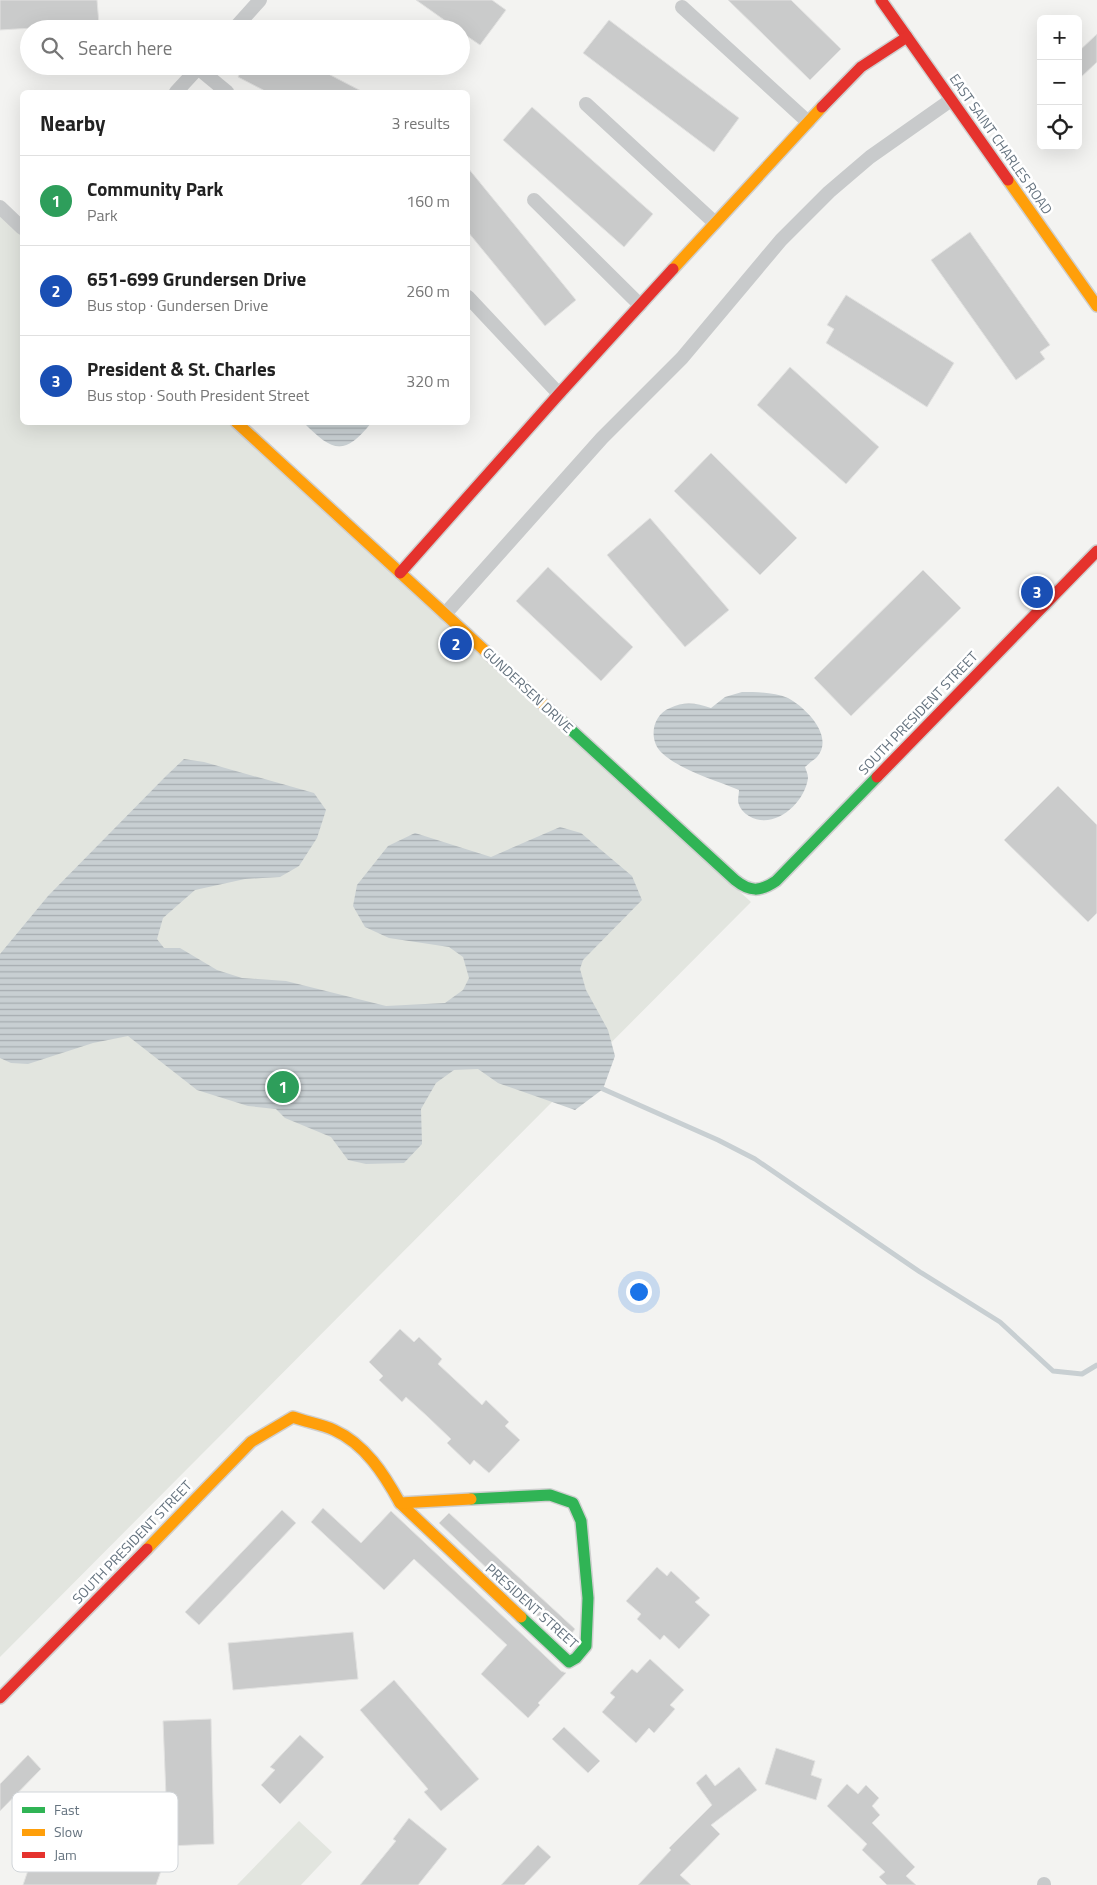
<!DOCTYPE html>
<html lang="en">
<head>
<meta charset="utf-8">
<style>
	:root { --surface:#fff; --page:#f6f6f6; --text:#222; --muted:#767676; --line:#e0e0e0; --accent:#575b5e }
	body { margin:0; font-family:"Titillium Web",sans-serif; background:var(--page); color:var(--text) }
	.controls { position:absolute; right:15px; top:15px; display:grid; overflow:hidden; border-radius:8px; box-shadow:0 5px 20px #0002 }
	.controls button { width:45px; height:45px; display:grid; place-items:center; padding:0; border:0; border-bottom:1px solid var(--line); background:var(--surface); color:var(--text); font:25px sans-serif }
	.you { position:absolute; left:638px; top:1291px; width:18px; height:18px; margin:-12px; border:4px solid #fff; border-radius:50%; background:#1a73e8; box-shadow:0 0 0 8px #1a73e833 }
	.badge { display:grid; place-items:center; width:32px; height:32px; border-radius:50%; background:var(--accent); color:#fff; font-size:16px; font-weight:700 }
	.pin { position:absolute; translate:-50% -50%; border:2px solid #fff; box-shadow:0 1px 5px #0006 }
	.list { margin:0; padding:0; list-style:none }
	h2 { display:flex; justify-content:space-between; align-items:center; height:65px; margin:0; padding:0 20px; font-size:21px }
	h2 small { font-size:16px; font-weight:400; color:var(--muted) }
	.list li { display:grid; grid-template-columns:32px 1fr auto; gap:15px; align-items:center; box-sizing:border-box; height:90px; padding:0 20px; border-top:1px solid var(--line) }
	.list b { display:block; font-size:19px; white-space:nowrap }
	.list p { margin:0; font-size:16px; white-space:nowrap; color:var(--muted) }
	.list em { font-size:16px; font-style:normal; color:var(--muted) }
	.icon { flex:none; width:28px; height:28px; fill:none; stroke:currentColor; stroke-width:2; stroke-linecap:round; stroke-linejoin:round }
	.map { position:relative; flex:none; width:1097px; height:1885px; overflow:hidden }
	.search { position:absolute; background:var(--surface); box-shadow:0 5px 20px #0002; left:20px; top:20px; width:450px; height:55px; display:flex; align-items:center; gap:12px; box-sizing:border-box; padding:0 18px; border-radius:28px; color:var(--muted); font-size:19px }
	.panel { position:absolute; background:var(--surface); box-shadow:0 5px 20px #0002; left:20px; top:90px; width:450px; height:335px; border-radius:8px }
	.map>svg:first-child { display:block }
	.park { fill:#e2e5df }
	.water { fill:url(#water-rules) }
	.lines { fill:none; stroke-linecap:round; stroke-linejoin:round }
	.stream { stroke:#c8cfd2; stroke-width:5 }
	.building { fill:#cacbcb; stroke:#e2e2e1 }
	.fast-casing { stroke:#cfcfcf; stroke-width:14 }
	.slow-casing { stroke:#cfcfcf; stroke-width:14 }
	.jam-casing { stroke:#cfcfcf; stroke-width:14 }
	.street { stroke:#c8cacb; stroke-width:14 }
	.fast { stroke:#30b455; stroke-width:11 }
	.slow { stroke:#ff9f0a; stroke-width:11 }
	.jam { stroke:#e5322d; stroke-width:11 }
	.labels { text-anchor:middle; stroke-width:5; stroke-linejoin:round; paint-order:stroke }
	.street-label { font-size:14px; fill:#65737f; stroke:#fff }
	.key { fill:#fff; stroke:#d1d5d9; stroke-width:1 }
	.key-label { font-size:14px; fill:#65737f }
</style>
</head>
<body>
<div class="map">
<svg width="1097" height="1885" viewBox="0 0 1097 1885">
	<defs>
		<pattern id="water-rules" width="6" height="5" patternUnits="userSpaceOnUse" patternTransform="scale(1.25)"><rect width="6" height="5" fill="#c8cfd2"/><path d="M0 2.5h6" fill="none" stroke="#a6acb0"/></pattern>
	</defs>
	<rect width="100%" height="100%" fill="#f3f3f1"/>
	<!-- park -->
	<g class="park">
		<polygon points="0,207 22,228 22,422 233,423 751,902 0,1657"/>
		<polygon points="299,1821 332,1852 301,1885 237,1885"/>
	</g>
	<!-- water -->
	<g class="water">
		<path d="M 304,423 L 371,423 C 344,457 332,451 304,423 Z"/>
		<path d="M 742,692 C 756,692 774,692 788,698 C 805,707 835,736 817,757 C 814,760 809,763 805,767 C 806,770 808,774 808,778 C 805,803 774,831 749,816 C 744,813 739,808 738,801 C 738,798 739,793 739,790 C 715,780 680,770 662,753 C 648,740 652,715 670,708 C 684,701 697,703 711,708 L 725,697 Z"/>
		<polygon points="184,759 204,762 314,793 326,810 317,838 299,866 280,877 245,879 195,890 163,918 157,939 164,948 180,948 217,970 242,978 286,981 386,1006 445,1003 463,990 469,978 463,957 449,947 389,938 365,927 353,906 357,885 388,846 415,833 491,857 560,827 581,833 632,876 642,900 583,960 580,969 586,990 608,1030 615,1056 603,1089 575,1110 498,1083 478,1069 454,1070 436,1083 421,1109 422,1144 404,1163 366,1164 348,1160 331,1137 285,1118 276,1109 248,1106 197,1090 128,1036 93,1043 28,1064 11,1063 0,1058 0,954 48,896 166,776"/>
	</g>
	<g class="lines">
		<!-- stream -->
		<polyline class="stream" points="603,1089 718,1140 755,1159 920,1272 1000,1322 1053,1371 1082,1374 1097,1365"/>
	</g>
	<!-- building -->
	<g class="building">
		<polygon points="0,0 97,0 99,24 0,30"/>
		<polygon points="416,0 492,0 506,10 480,45 461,32 461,29 457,29"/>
		<polygon points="728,0 791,0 841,49 810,80"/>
		<polygon points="609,20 739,118 714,152 583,53"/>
		<polygon points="1097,34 1097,62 1078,80 1078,52"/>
		<polygon points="244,66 313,66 363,92 267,92 238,77"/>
		<polygon points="532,107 653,214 624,247 503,140"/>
		<polygon points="468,168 576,300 545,326 468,232"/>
		<polygon points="970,232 1050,345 1040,352 1045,359 1016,380 931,260"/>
		<polygon points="846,295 954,363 927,407 826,343 834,329 827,325"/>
		<polygon points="790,367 879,447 846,484 757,405"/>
		<polygon points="711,453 797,538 760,575 674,491"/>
		<polygon points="650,518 729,610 685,647 607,555"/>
		<polygon points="548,567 633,647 601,681 516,601"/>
		<polygon points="923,570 961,608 851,716 814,678"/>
		<polygon points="1058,786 1097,825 1097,913 1088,922 1004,840"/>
		<polygon points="400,1329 414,1342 419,1337 442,1359 438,1364 482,1405 486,1400 509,1422 505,1426 520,1440 489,1473 474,1460 470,1465 447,1443 451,1439 427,1416 406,1397 402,1402 379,1380 383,1376 369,1362"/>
		<polygon points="323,1508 361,1543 391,1511 561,1671 566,1673 538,1703 540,1705 528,1718 481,1674 507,1645 414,1559 384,1590 311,1522"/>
		<polygon points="282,1510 296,1523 199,1625 185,1612"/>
		<polygon points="449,1513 575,1629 565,1642 439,1523"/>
		<polygon points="657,1567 667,1576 671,1571 700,1598 695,1602 710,1615 679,1649 664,1635 660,1640 637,1619 641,1614 626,1601"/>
		<polygon points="353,1632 358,1679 233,1690 228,1643"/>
		<polygon points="650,1659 684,1690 670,1705 675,1709 654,1733 649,1728 636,1743 602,1712 615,1697 610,1693 632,1669 637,1673"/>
		<polygon points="394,1680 479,1779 441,1811 424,1792 428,1789 360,1710"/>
		<polygon points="211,1719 214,1844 168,1846 163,1721"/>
		<polygon points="564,1727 600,1761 588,1773 552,1739"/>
		<polygon points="300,1735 324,1757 280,1804 261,1785 275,1770 270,1767"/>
		<polygon points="776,1748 815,1761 811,1775 822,1779 816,1800 765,1784"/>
		<polygon points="28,1755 41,1769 0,1811 0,1784"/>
		<polygon points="739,1767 757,1790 711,1825 720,1834 680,1875 691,1885 638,1885 671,1850 669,1848 712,1805 696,1783 706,1774 715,1786"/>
		<polygon points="847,1784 858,1794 866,1785 879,1798 872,1806 880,1815 872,1823 915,1867 906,1876 916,1885 887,1885 879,1877 885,1872 862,1850 867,1844 827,1806"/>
		<polygon points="409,1818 447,1849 418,1885 360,1885 396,1841 393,1839"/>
		<polygon points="41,1832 162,1868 156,1885 23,1885"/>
		<polygon points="538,1845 551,1857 524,1885 501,1885"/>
	</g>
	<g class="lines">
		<!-- fast casing -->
		<g class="fast-casing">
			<g id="fast">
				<path d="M 556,716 L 735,880 C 750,892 760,892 776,881 L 877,777"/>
				<polyline points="471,1499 550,1495 573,1503 581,1521 588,1598 586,1646 576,1658 569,1662 521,1617"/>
			</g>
		</g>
		<!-- slow casing -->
		<g class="slow-casing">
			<g id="slow">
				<polyline points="1008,180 1097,306"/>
				<polyline points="673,269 822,107"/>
				<polyline points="236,422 556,716"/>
				<polyline points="400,1503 521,1617"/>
				<path d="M 147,1549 L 251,1442 L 293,1417 C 306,1422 321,1424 334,1430 C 365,1444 384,1474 400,1503 L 471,1499"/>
			</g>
		</g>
		<!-- jam casing -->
		<g class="jam-casing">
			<g id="jam">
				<polyline points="881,0 1008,180"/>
				<polyline points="822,107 861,67 907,37"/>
				<polyline points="400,573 559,394 673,269"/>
				<polyline points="877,777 1097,551"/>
				<polyline points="0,1698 147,1549"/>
			</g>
		</g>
		<!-- street -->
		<g class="street">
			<polyline points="682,7 808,122"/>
			<polyline points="234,29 260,0"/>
			<polyline points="198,68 227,92"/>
			<polyline points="176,92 200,66"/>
			<polyline points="586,104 715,223"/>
			<polyline points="534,200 640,305"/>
			<polyline points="0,207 22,228"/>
			<polyline points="468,297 559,394"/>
			<polyline points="445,614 602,438 682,358 781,240 829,192 870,157 951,100"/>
			<polyline points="1044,1885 1044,1884"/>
		</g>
		<!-- fast -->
		<use href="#fast" class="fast"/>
		<!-- slow -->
		<use href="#slow" class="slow"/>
		<!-- jam -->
		<use href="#jam" class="jam"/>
	</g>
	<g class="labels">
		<!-- street labels -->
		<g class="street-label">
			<text transform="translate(1001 144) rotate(55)" y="5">EAST SAINT CHARLES ROAD</text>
			<text transform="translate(528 690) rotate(43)" y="5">GUNDERSEN DRIVE</text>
			<text transform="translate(918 713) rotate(-46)" y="5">SOUTH PRESIDENT STREET</text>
			<text transform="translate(132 1542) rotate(-46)" y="5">SOUTH PRESIDENT STREET</text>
			<text transform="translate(532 1606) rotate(42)" y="5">PRESIDENT STREET</text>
		</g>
	</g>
	<!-- legend -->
	<rect x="12" y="1792" width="166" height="80" rx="8" class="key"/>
	<rect x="22" y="1807" width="23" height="6" fill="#30b455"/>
	<rect x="22" y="1829" width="23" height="7" fill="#ff9f0a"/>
	<rect x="22" y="1852" width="23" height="6" fill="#e5322d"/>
	<g class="key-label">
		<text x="54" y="1815">Fast</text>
		<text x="54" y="1837">Slow</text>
		<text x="54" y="1860">Jam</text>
	</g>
</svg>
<div class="controls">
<button>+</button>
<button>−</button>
<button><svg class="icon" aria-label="locate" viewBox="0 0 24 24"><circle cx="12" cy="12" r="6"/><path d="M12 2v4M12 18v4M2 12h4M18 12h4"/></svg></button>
</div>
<div class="you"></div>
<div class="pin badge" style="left:283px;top:1087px;background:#2e9e5b">1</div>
<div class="pin badge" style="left:456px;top:644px;background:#1a4fb4">2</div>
<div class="pin badge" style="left:1037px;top:592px;background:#1a4fb4">3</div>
<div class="search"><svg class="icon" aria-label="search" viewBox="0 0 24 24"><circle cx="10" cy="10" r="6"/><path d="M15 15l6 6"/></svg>Search here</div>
<section class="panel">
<h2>Nearby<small>3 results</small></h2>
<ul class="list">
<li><span class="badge" style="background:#2e9e5b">1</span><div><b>Community Park</b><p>Park</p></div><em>160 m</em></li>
<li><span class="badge" style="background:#1a4fb4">2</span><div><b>651-699 Grundersen Drive</b><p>Bus stop · Gundersen Drive</p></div><em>260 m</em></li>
<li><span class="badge" style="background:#1a4fb4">3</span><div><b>President &amp; St. Charles</b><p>Bus stop · South President Street</p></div><em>320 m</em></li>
</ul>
</section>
</div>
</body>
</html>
